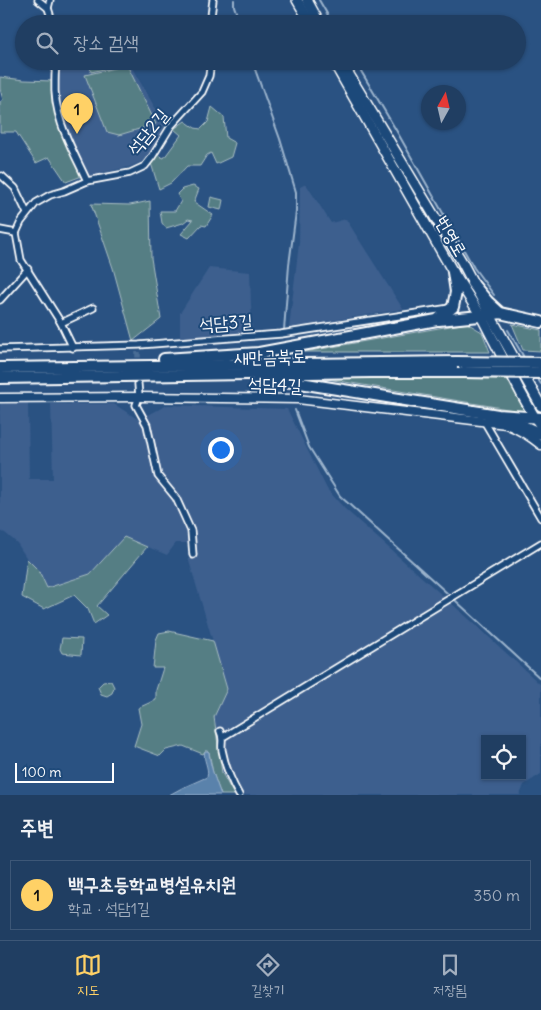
<!DOCTYPE html>
<html lang="ko">
<head>
<meta charset="utf-8">
<style>
	:root { --surface:#203e62; --page:#2d496b; --text:#f1f3f6; --muted:#a2aebe; --line:#3d5777; --accent:#ffd166 }
	body { margin:0; font-family:Delius,"Poor Story",sans-serif; background:var(--page); color:var(--text) }
	.controls { position:absolute; right:15px; bottom:15px; display:grid; overflow:hidden; border-radius:0px; box-shadow:0 1px 4px #0004 }
	.controls button { width:45px; height:45px; display:grid; place-items:center; padding:0; border:0; border-bottom:1px solid var(--line); background:var(--surface); color:var(--text); font:25px sans-serif }
	.compass { position:absolute; left:421px; top:85px; width:45px; height:45px; border-radius:50%; background:var(--surface); box-shadow:0 1px 4px #0004; rotate:8deg }
	.scale { position:absolute; left:15px; bottom:12px; width:99px; box-sizing:border-box; padding-left:5px; border:2px solid #fff; border-top:0; font-size:14px; line-height:18px; white-space:nowrap; color:#fff; -webkit-text-stroke:4px #1f4a7a; paint-order:stroke }
	.you { position:absolute; left:220px; top:449px; width:18px; height:18px; margin:-12px; border:4px solid #fff; border-radius:50%; background:#1a73e8; box-shadow:0 0 0 8px #1a73e833 }
	.badge { display:grid; place-items:center; width:32px; height:32px; border-radius:50%; background:var(--accent); color:#111; font-size:16px; font-weight:700 }
	.pin { position:absolute; translate:-50% -41px; filter:drop-shadow(0 1px 2px #0008) }
	.pin::after { content:''; position:absolute; top:26px; width:18px; height:15px; background:inherit; clip-path:polygon(0 0,100% 0,50% 100%) }
	.list { margin:0; padding:0; list-style:none }
	h2 { display:flex; justify-content:space-between; align-items:center; height:65px; margin:0; padding:0 20px; font-size:21px }
	h2 small { font-size:16px; font-weight:400; color:var(--muted) }
	.list li { display:grid; grid-template-columns:32px 1fr auto; gap:15px; align-items:center; box-sizing:border-box; height:70px; margin:0 10px 10px; padding:0 10px; border:1px solid var(--line); border-radius:0px }
	.list b { display:block; font-size:19px; white-space:nowrap }
	.list p { margin:0; font-size:16px; white-space:nowrap; color:var(--muted) }
	.list em { font-size:16px; font-style:normal; color:var(--muted) }
	.icon { flex:none; width:28px; height:28px; fill:none; stroke:currentColor; stroke-width:2; stroke-linecap:round; stroke-linejoin:round }
	.map { position:relative; flex:none; width:541px; height:795px; overflow:hidden }
	.search { position:absolute; background:var(--surface); box-shadow:0 1px 4px #0004; left:15px; right:15px; top:15px; height:55px; display:flex; align-items:center; gap:12px; box-sizing:border-box; padding:0 18px; border-radius:28px; color:var(--muted); font-size:19px }
	.sheet { height:145px; background:var(--surface) }
	nav { display:flex; justify-content:space-around; align-items:center; box-sizing:border-box; height:70px; border-top:1px solid var(--line); background:var(--surface); font-size:14px; color:var(--muted) }
	nav a { display:grid; justify-items:center; gap:2px }
	nav .on { color:var(--accent) }
	.map>svg:first-child { display:block }
	.built { fill:#3c5f8e; fill-rule:evenodd }
	.green { fill:#557e84; stroke:#aabec2 }
	.water { fill:#5a82ab; stroke:#9cb4cd }
	.lines { fill:none; stroke-linecap:round; stroke-linejoin:round }
	.stream { stroke:#9cb4cd; stroke-width:2 }
	.street-tunnel { stroke:#4a6c95; stroke-width:5.5; stroke-dasharray:5.5 3; stroke-linecap:butt }
	.street-casing { stroke:#fff; stroke-width:9 }
	.secondary-casing { stroke:#fff; stroke-width:11 }
	.primary-casing { stroke:#fff; stroke-width:12 }
	.highway-casing { stroke:#fff; stroke-width:14 }
	.street { stroke:#1f4a7a; stroke-width:5.5 }
	.secondary { stroke:#1f4a7a; stroke-width:8 }
	.primary { stroke:#1f4a7a; stroke-width:9 }
	.highway { stroke:#1f4a7a; stroke-width:10 }
	.highway-bridge-casing { stroke:#fff; stroke-width:14; stroke-linecap:butt }
	.highway-bridge { stroke:#1f4a7a; stroke-width:10 }
	.labels { text-anchor:middle; stroke-width:4; stroke-linejoin:round; paint-order:stroke }
	.street-label { font-size:18px; fill:#fff; stroke:#1f4a7a }
</style>
</head>
<body>
<div class="map">
<svg width="541" height="795" viewBox="0 0 541 795">
	<rect width="100%" height="100%" fill="#2a5282"/>
	<filter id="ink" filterUnits="userSpaceOnUse"><feTurbulence type="fractalNoise" baseFrequency=".02" numOctaves="2"/><feDisplacementMap in="SourceGraphic" scale="10" xChannelSelector="R" yChannelSelector="G"/><feConvolveMatrix kernelMatrix="1 2 1 2 8 2 1 2 1" color-interpolation-filters="sRGB"/></filter>
	<g filter="url(#ink)">
		<!-- built -->
		<g class="built">
			<polygon points="59,61 128,61 165,125 153,151 141,162 129,167 88,176 62,122 56,90"/>
			<polygon points="306,184 331,223 346,219 403,309 289,328 299,243 300,187"/>
			<polygon points="209,268 250,272 252,334 180,338 180,313"/>
			<path d="M 28,403 L 29,479 L 53,479 L 51,404 L 114,404 L 139,420 L 167,405 L 287,409 L 327,489 L 345,509 L 478,627 L 541,685 L 541,774 L 524,785 L 520,795 L 234,795 L 222,774 L 214,717 L 227,689 L 189,561 L 188,543 L 176,543 L 167,555 L 124,537 L 90,574 L 47,588 L 39,571 L 27,559 L 17,543 L 5,533 L 0,531 L 0,404 ZM 485,739 L 522,739 L 522,776 L 485,776 Z"/>
		</g>
		<!-- green -->
		<g class="green">
			<polygon points="89,61 111,61 112,67 91,72"/>
			<polygon points="127,65 156,124 119,135 107,132 85,75"/>
			<polygon points="0,77 24,80 53,81 56,119 82,176 66,182 49,157 36,163 16,132 0,132 0,102 3,100 0,89"/>
			<polygon points="212,107 224,117 226,138 235,143 231,157 216,164 211,153 207,155 200,166 187,166 171,183 159,189 151,163 157,155 164,158 181,135 174,129 185,121 195,128 201,129 208,122"/>
			<polygon points="193,186 199,189 194,202 213,215 206,226 201,225 189,238 181,234 193,220 188,219 183,223 166,228 162,223 160,211 175,211 181,201 177,194 182,189"/>
			<polygon points="211,197 223,200 221,210 209,207"/>
			<polygon points="150,201 151,258 161,319 133,341 113,268 91,204 130,205"/>
			<polygon points="467,323 482,332 490,352 304,352"/>
			<polygon points="512,324 541,330 541,351 523,350"/>
			<polygon points="315,377 507,379 525,412 490,406"/>
			<polygon points="124,537 147,547 97,606 107,615 94,624 88,609 74,595 44,609 22,597 27,559 39,571 47,588 90,574"/>
			<polygon points="169,631 213,641 227,689 214,717 222,773 234,795 221,795 213,773 209,752 205,751 203,754 183,746 166,750 160,756 134,746 141,724 138,708 149,703 156,699 156,690 163,668 153,668 156,640 159,633"/>
			<polygon points="62,638 82,639 81,655 62,653 60,649"/>
			<polygon points="111,681 114,687 112,693 107,696 101,694 98,687 103,682"/>
		</g>
		<!-- water -->
		<path class="water" d="M 205,751 L 207,751 L 209,752 C 210,767 216,781 221,795 L 169,795 L 182,788 L 207,777 C 210,768 202,759 205,751 Z"/>
		<g class="lines">
			<!-- stream -->
			<g class="stream">
				<polyline points="234,0 234,6 240,24"/>
				<polyline points="319,0 333,24"/>
				<polyline points="252,61 280,139 296,192 296,212 289,265 284,330"/>
				<polyline points="355,61 396,130 474,268 494,295"/>
				<polyline points="508,330 525,359"/>
				<polyline points="537,378 541,384"/>
				<polyline points="295,410 309,447 340,496 447,593"/>
				<polyline points="456,601 541,679"/>
			</g>
			<!-- street-tunnel -->
			<polyline class="street-tunnel" points="138,352 138,368"/>
			<!-- street casing -->
			<g class="street-casing">
				<g id="street">
					<polyline points="38,0 48,8"/>
					<polyline points="50,0 48,8 53,24"/>
					<polyline points="210,24 213,0"/>
					<path d="M 57,61 C 55,68 55,74 55,81 C 53,118 72,148 87,181"/>
					<polyline points="2,176 15,188 27,213"/>
					<polyline points="0,230 16,233"/>
					<polyline points="0,300 28,269"/>
					<polyline points="61,323 93,308"/>
					<polyline points="73,348 61,323 21,260 16,233 21,222 36,203 50,195 64,191 87,181 130,173 145,166 152,157 171,126 202,92 209,76 211,61"/>
					<polyline points="0,349 139,345 281,334 450,308"/>
					<polyline points="138,384 139,397 136,405 147,425 158,476 176,498 191,531 193,555"/>
					<polyline points="484,421 541,518"/>
					<path d="M 220,731 C 224,739 221,742 222,750 C 225,765 231,781 239,795"/>
					<polyline points="223,737 541,543"/>
				</g>
			</g>
			<!-- secondary casing -->
			<g class="secondary-casing">
				<path id="secondary" d="M 0,398 L 139,397 L 298,399 L 506,424 C 519,429 530,436 541,445"/>
			</g>
			<!-- primary casing -->
			<g class="primary-casing">
				<g id="primary">
					<polyline points="297,0 311,24"/>
					<polyline points="307,0 320,24"/>
					<polyline points="333,61 453,272 481,316 521,393 535,418 541,426"/>
					<polyline points="341,61 462,262 490,315 541,406"/>
				</g>
			</g>
			<!-- highway casing -->
			<g class="highway-casing">
				<g id="highway">
					<polyline points="472,283 488,302 500,313 541,322"/>
					<polyline points="439,320 490,315 500,313"/>
					<polyline points="164,359 259,353 437,320 453,307 456,292 453,272"/>
					<polyline points="0,368 457,362"/>
					<polyline points="0,378 371,372 463,372"/>
					<polyline points="257,380 294,382 498,415 541,418"/>
					<polyline points="506,418 541,434"/>
				</g>
			</g>
			<!-- street -->
			<use href="#street" class="street"/>
			<!-- secondary -->
			<use href="#secondary" class="secondary"/>
			<!-- primary -->
			<use href="#primary" class="primary"/>
			<!-- highway -->
			<use href="#highway" class="highway"/>
			<!-- highway-bridge casing -->
			<g class="highway-bridge-casing">
				<g id="highway-bridge">
					<polyline points="457,362 541,363"/>
					<polyline points="463,372 541,373"/>
				</g>
			</g>
			<!-- highway-bridge -->
			<use href="#highway-bridge" class="highway-bridge"/>
		</g>
	</g>
	<g class="labels">
		<!-- street labels -->
		<g class="street-label">
			<text transform="translate(148 132) rotate(-51)" y="6">석담2길</text>
			<text transform="translate(451 236) rotate(60)" y="6">번영로</text>
			<text transform="translate(226 323) rotate(-4)" y="6">석담3길</text>
			<text transform="translate(270 357) rotate(-1)" y="6">새만금북로</text>
			<text transform="translate(275 385) rotate(2)" y="6">석담4길</text>
		</g>
	</g>
</svg>
<div class="controls">
<button><svg class="icon" aria-label="locate" viewBox="0 0 24 24"><circle cx="12" cy="12" r="6"/><path d="M12 2v4M12 18v4M2 12h4M18 12h4"/></svg></button>
</div>
<svg class="compass" viewBox="-18 -18 36 36"><path d="M0-13l5 13h-10z" fill="#e53935"/><path d="M0 13l5-13h-10z" fill="#a2aebe"/></svg>
<div class="scale">100 m</div>
<div class="you"></div>
<div class="pin badge" style="left:77px;top:134px">1</div>
<div class="search"><svg class="icon" aria-label="search" viewBox="0 0 24 24"><circle cx="10" cy="10" r="6"/><path d="M15 15l6 6"/></svg>장소 검색</div>
</div>
<section class="sheet">
<h2>주변<small></small></h2>
<ul class="list">
<li><span class="badge">1</span><div><b>백구초등학교병설유치원</b><p>학교 · 석담1길</p></div><em>350 m</em></li>
</ul>
</section>
<nav>
<a class="on"><svg class="icon" aria-label="map" viewBox="0 0 24 24"><path d="M3 6l6-2 6 2 6-2v14l-6 2-6-2-6 2zM9 4v14M15 6v14"/></svg>지도</a>
<a><svg class="icon" aria-label="directions" viewBox="0 0 24 24"><path d="M12 3l9 9-9 9-9-9zM9 14v-3h6M13 9l2 2-2 2"/></svg>길찾기</a>
<a><svg class="icon" aria-label="saved" viewBox="0 0 24 24"><path d="M7 4h10v16l-5-4-5 4z"/></svg>저장됨</a>
</nav>
</body>
</html>
